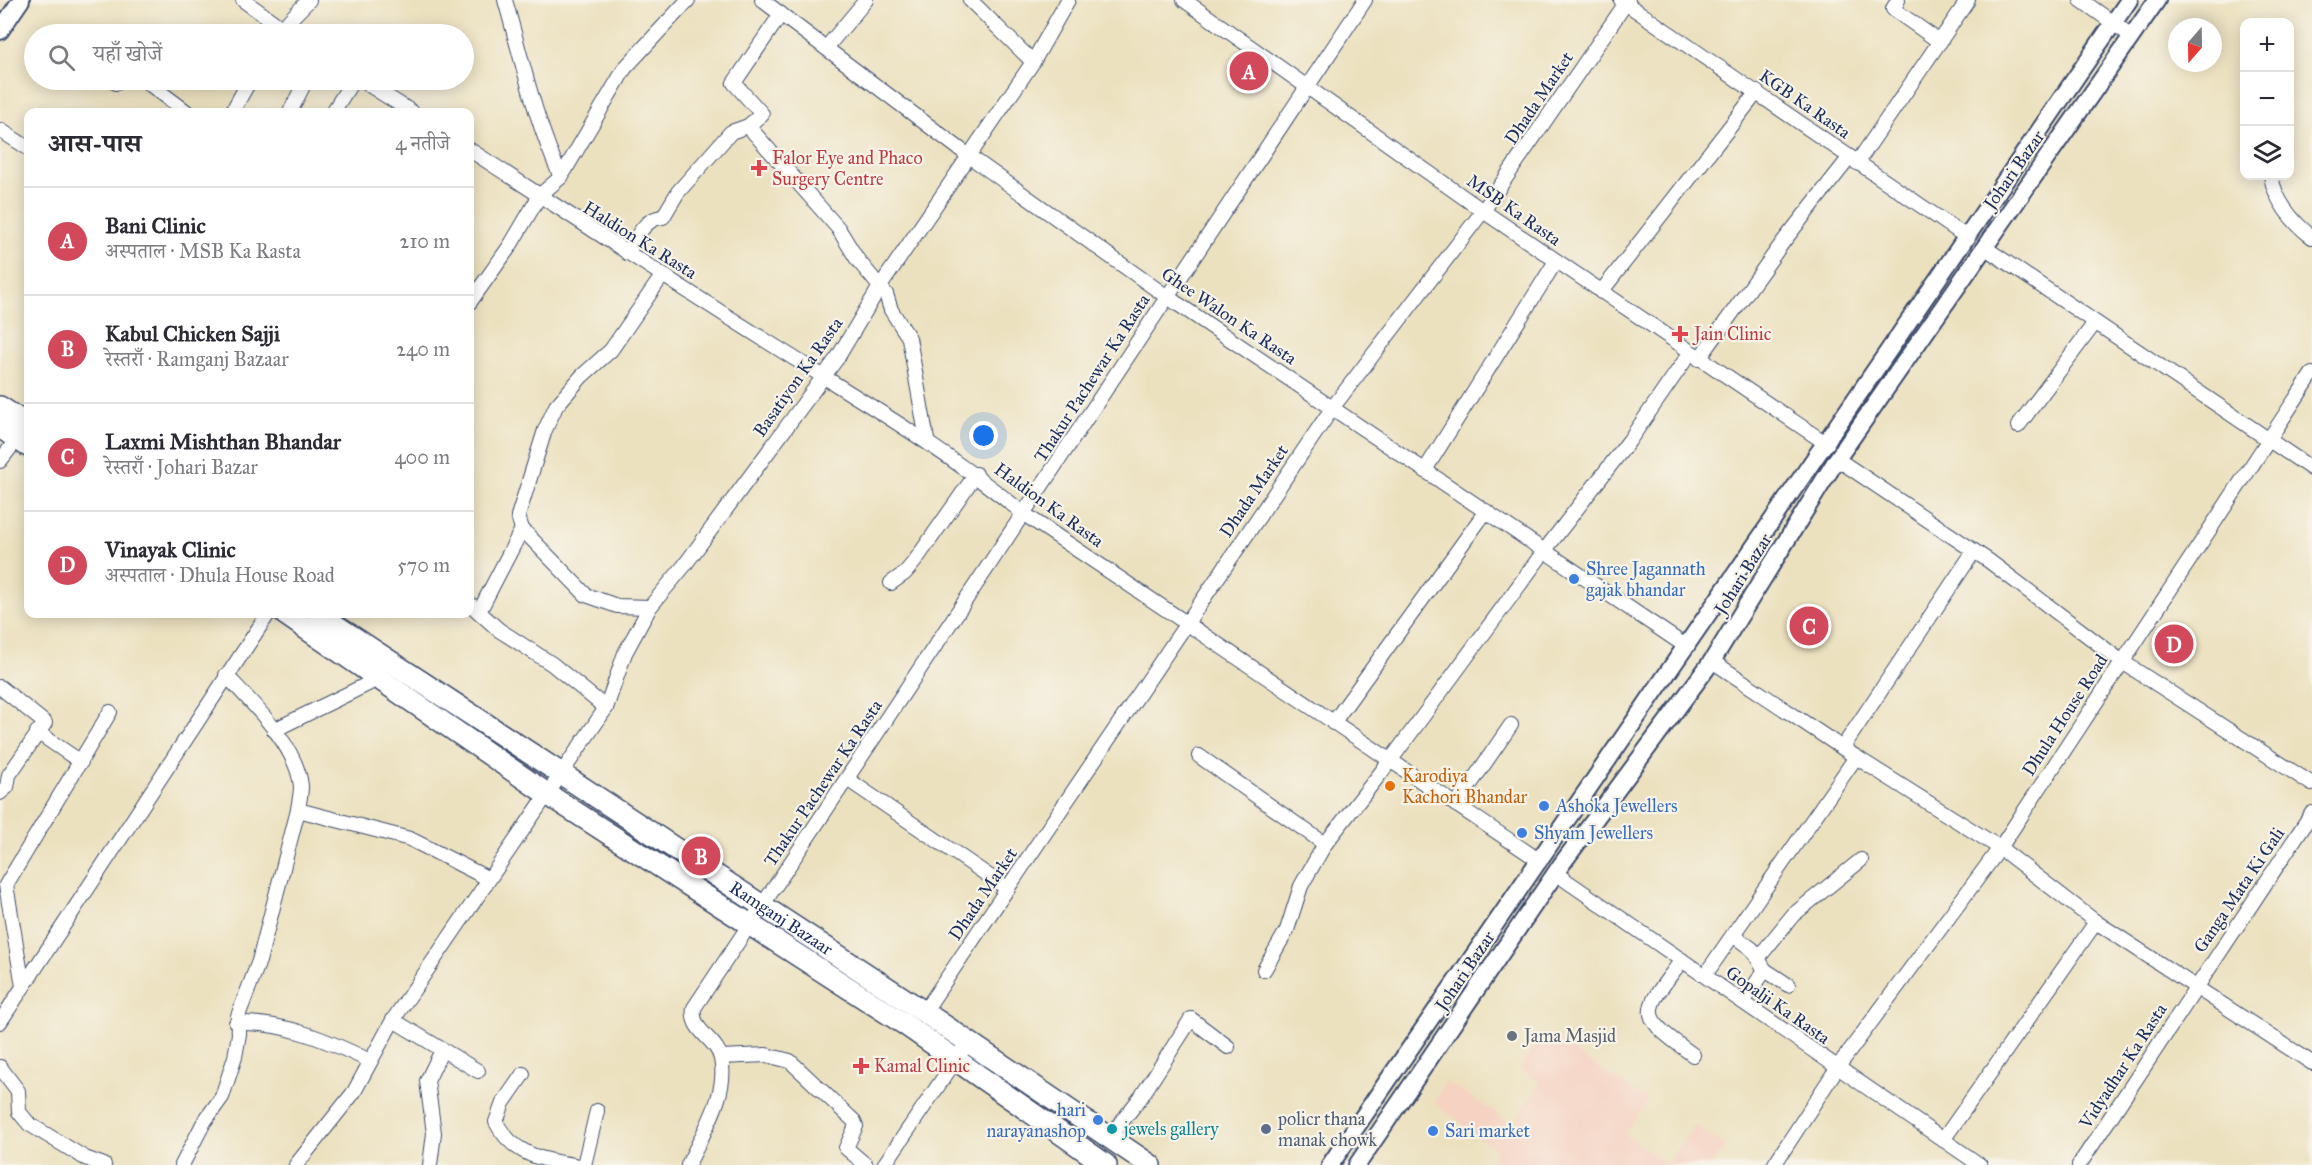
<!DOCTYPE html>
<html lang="hi">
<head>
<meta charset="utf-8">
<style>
	:root { --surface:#fff; --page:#f2f2f3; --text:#2b2b33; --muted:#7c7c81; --line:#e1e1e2; --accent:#d1495b }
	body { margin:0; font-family:"IM FELL Great Primer","Noto Serif Devanagari",serif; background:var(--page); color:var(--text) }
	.controls { position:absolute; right:18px; top:18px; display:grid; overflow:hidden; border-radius:12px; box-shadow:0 3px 15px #0003 }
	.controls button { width:54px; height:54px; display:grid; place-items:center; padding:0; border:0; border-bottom:2px solid var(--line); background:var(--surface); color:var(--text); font:30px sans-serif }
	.compass { position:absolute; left:2168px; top:18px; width:54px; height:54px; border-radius:50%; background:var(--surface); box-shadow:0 3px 15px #0003; rotate:200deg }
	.you { position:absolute; left:984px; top:436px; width:21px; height:21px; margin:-15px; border:4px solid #fff; border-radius:50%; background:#1a73e8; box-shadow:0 0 0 9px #1a73e833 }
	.badge { display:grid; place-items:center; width:39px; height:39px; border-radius:50%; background:var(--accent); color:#fff; font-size:20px; font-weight:700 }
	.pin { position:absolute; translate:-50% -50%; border:3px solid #fff; box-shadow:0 2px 6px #0006 }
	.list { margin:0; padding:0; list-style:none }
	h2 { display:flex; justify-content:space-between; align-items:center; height:78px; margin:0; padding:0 24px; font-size:26px }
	h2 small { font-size:20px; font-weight:400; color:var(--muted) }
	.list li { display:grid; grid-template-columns:39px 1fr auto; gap:18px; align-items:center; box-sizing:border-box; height:108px; padding:0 24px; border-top:2px solid var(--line) }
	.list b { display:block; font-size:22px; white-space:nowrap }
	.list p { margin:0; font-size:20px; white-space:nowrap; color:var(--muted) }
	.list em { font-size:20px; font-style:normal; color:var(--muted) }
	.icon { flex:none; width:33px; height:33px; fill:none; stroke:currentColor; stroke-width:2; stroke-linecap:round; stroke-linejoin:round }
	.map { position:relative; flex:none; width:2312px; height:1165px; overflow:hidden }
	.search { position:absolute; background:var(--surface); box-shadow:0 3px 15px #0003; left:24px; top:24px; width:450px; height:66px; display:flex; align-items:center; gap:15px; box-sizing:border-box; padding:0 21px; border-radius:33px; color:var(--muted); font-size:22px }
	.panel { position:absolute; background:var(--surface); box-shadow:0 3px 15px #0003; left:24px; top:108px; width:450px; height:510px; border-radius:12px }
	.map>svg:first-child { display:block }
	.built { fill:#f5d2c2 }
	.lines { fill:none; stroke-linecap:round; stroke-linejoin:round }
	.minor-casing { stroke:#3a4a6d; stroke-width:16 }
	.tertiary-casing { stroke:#3a4a6d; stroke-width:20 }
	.primary-casing { stroke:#3a4a6d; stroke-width:24 }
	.minor { stroke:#fff; stroke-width:14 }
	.tertiary { stroke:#fff; stroke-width:16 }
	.primary { stroke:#fff; stroke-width:21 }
	.health-dot { fill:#e0444e; stroke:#f7f3e8; stroke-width:2 }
	.shop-dot { fill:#3f7fe0; stroke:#f7f3e8; stroke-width:2 }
	.food-dot { fill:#e8710a; stroke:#f7f3e8; stroke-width:2 }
	.worship-dot { fill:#6b7280; stroke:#f7f3e8; stroke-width:2 }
	.culture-dot { fill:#0f9aa8; stroke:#f7f3e8; stroke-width:2 }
	.service-dot { fill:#5c6f8a; stroke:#f7f3e8; stroke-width:2 }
	.labels { text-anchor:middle; stroke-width:4.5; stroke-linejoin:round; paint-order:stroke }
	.street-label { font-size:18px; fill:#1b2f5e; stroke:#f7f3e8 }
	.health-label { font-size:18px; fill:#be3a42; stroke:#f7f3e8; text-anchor:start }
	.shop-label { font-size:18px; fill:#366cbe; stroke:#f7f3e8; text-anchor:start }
	.food-label { font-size:18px; fill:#c56008; stroke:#f7f3e8; text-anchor:start }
	.worship-label { font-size:18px; fill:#5b616d; stroke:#f7f3e8; text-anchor:start }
	.service-label { font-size:18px; fill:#4e5e75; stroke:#f7f3e8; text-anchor:start }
	.culture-label { font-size:18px; fill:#0d838f; stroke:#f7f3e8; text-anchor:start }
</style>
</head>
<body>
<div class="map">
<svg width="2312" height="1165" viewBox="0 0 2312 1165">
	<rect width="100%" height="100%" fill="#f7f3e8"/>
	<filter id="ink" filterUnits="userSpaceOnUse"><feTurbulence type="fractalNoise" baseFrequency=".0167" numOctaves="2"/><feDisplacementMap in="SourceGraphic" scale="12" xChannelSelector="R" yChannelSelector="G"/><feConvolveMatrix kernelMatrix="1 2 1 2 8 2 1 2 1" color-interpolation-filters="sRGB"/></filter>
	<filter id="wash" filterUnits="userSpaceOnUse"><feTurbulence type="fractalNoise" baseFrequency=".008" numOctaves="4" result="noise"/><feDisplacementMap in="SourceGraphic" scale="24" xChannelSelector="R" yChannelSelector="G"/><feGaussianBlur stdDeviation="1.35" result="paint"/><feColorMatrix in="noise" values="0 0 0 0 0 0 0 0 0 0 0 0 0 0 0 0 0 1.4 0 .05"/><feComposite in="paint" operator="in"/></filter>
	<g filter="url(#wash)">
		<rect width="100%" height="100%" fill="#ece1bf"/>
		<!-- built -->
		<polygon class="built" points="1544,1032 1648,1100 1625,1134 1667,1164 1694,1125 1726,1146 1711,1165 1489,1165 1496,1150 1435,1103 1445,1081 1513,1124 1540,1084 1520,1068"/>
	</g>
	<g filter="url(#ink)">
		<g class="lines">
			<!-- minor casing -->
			<g class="minor-casing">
				<g id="minor">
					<polyline points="243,0 290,34"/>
					<path d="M 505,0 C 522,60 535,120 561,177"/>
					<polyline points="762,0 969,156 1166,296 1687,647"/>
					<polyline points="970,0 1033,62"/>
					<polyline points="1184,0 1483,211 1827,444"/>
					<polyline points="1621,0 1968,238"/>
					<polyline points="1898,0 1893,9 1940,42"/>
					<polyline points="2081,0 2130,35"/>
					<polyline points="276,34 309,0"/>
					<polyline points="826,48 866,0"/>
					<polyline points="144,80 187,112"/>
					<polyline points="361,80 412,112"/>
					<polyline points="116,83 120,80"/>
					<polyline points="232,112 250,80"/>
					<polyline points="290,112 306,80"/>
					<polyline points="333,112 353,80"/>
					<polyline points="748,126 762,114 734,83 781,14"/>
					<polyline points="0,130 28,148"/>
					<path d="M 470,150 C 569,214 667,279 768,342 C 855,397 944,448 1024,514 L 1540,861"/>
					<polyline points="1857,163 1968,0"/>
					<path d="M 2271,176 C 2275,200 2292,222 2312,237"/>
					<polyline points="1984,247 2312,469"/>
					<path d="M 627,253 C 637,238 644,218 663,217 L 678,192 L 731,132 L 748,126 L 838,228 L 857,259 L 886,294 L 891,310 L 909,338 L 927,440"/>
					<polyline points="1601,292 1757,92"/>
					<polyline points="470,302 510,246 540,195 561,177 625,68 688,0"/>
					<polyline points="1699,359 1783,242 1850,157"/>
					<polyline points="2018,426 2094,324"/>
					<polyline points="1837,459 1989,561 2121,661 2312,784"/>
					<polyline points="0,461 21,434"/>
					<polyline points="1425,470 1556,261"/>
					<polyline points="891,583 905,573 915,561 976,474"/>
					<polyline points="470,604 499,630 552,664 606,708"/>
					<polyline points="650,607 617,606 586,595 522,529 518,516 545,430 556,406 582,376 611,350 662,276"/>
					<polyline points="479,612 522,529"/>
					<polyline points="1712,661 1856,757 2000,848 2096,922 2312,1063"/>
					<polyline points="0,687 45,723 9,775 7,787 0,793"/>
					<polyline points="1333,723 1486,511"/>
					<polyline points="274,730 380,678"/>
					<polyline points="37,732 81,762"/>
					<polyline points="1843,747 1974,551"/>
					<polyline points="1199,756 1325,844"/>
					<polyline points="847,779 1008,889"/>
					<polyline points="1456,805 1511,725"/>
					<polyline points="298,810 410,839 489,879"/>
					<polyline points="1555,873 1980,1165"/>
					<polyline points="1733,935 1752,949 1765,970 1788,985"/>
					<polyline points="1759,957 1793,915 1861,860"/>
					<path d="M 1682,960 C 1642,1014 1635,1013 1693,1055"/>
					<polyline points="1264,970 1287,930 1301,886 1325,844 1390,761 1545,550 1629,441 1690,353"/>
					<polyline points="1705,975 1856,757"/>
					<polyline points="23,986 6,885 110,712"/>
					<polyline points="1743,1002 1765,970"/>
					<polyline points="924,1012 1333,407 1483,211 1628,0"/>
					<polyline points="393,1020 478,1071"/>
					<polyline points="0,1022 268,614"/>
					<path d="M 236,1023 C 285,1022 327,1040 370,1061"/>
					<polyline points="721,1057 766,1055 790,1061 854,1121 856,1126 846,1148 866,1165"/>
					<polyline points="0,1067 18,1091 19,1112 29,1124 85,1158 104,1165"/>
					<path d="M 523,1074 L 503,1103 L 496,1122 C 512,1154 541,1160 574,1165"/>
					<polyline points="1109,1138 1141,1097 1191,1019 1228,1047"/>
					<polyline points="1943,1140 2096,922"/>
					<path d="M 182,1165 L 204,1122 L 222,1097 L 235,1057 L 239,1034 L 238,1016 L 259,961 L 298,810 C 299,802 301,794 301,786 C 297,746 252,703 226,675"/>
					<polyline points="296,1165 354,1092 393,1020 606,708 625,653 650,607 684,566 838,357 879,288 1033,62 1068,0"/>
					<polyline points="430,1165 434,1133 427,1081 442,1050"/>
					<polyline points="584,1165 597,1111"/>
					<path d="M 688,1165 C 702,1134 729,1094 721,1059 C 717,1038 690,1032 694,1008 L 1365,0"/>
					<polyline points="884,1165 968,1042"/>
					<polyline points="1774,1165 1837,1068 2000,848 2312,374"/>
					<polyline points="2079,1165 2312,813"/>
				</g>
			</g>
			<!-- tertiary casing -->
			<g class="tertiary-casing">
				<g id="tertiary">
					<polyline points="0,31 21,0"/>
					<polyline points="1330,1165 2129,0"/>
					<polyline points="1357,1165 1561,865 1712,661 1837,459 2157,0"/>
				</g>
			</g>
			<!-- primary casing -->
			<g class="primary-casing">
				<g id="primary">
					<polyline points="0,407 28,425"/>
					<polyline points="0,427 28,446"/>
					<polyline points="285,614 547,794 906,1025 1106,1165"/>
					<path id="s1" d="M 318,614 L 924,1012 L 1150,1165"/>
				</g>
			</g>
			<!-- minor -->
			<use href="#minor" class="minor"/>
			<!-- tertiary -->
			<use href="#tertiary" class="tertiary"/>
			<!-- primary -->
			<use href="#primary" class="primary"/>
		</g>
	</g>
	<!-- markers -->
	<g class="health-dot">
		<path d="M756 159h6v6h6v6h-6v6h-6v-6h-6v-6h6z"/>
		<path d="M1677 325h6v6h6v6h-6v6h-6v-6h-6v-6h6z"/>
		<path d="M858 1057h6v6h6v6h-6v6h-6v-6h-6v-6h6z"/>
	</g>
	<g class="shop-dot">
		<circle cx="1574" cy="579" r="6"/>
		<circle cx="1544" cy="806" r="6"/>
		<circle cx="1522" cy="833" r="6"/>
		<circle cx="1098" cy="1120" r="6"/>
		<circle cx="1433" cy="1131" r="6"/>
	</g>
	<circle class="food-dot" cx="1390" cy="786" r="6"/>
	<circle class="worship-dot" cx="1512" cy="1036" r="6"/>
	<circle class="culture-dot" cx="1112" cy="1129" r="6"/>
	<circle class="service-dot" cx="1266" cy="1129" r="6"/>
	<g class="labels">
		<!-- street labels -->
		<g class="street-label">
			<text transform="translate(1539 98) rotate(-56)" y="6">Dhada Market</text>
			<text transform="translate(1805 104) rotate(35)" y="6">KGB Ka Rasta</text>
			<text transform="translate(2014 170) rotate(-55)" y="6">Johari Bazar</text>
			<text transform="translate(1514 210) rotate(35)" y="6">MSB Ka Rasta</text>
			<text transform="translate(640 240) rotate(32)" y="6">Haldion Ka Rasta</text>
			<text transform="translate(1229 316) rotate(34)" y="6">Ghee Walon Ka Rasta</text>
			<text transform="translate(798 377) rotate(-55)" y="6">Basatiyon Ka Rasta</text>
			<text transform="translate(1092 378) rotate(-57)" y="6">Thakur Pachewar Ka Rasta</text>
			<text transform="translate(1254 491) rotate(-56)" y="6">Dhada Market</text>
			<text transform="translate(1049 505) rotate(36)" y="6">Haldion Ka Rasta</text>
			<text transform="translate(1743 574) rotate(-58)" y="6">Johari Bazar</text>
			<text transform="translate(2065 715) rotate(-57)" y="6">Dhula House Road</text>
			<text transform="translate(823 783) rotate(-56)" y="6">Thakur Pachewar Ka Rasta</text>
			<text transform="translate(2239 890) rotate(-56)" y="6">Ganga Mata Ki Gali</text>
			<text transform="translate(983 894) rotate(-56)" y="6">Dhada Market</text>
			<text dy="6" stroke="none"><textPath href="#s1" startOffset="554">Ramganj Bazaar</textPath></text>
			<text transform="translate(1465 971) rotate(-56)" y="6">Johari Bazar</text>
			<text transform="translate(1778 1005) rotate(35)" y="6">Gopalji Ka Rasta</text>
			<text transform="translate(2123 1066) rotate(-57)" y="6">Vidyadhar Ka Rasta</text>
		</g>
		<!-- health labels -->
		<g class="health-label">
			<text x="772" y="164">Falor Eye and Phaco<tspan x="772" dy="21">Surgery Centre</tspan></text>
			<text x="1694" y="340">Jain Clinic</text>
			<text x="874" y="1072">Kamal Clinic</text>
		</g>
		<!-- shop labels -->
		<g class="shop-label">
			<text x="1586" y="575">Shree Jagannath<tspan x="1586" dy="21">gajak bhandar</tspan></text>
			<text x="1556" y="812">Ashoka Jewellers</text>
			<text x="1534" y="839">Shyam Jewellers</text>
			<text x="1086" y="1116" text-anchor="end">hari<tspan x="1086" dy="21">narayanashop</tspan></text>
			<text x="1445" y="1137">Sari market</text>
		</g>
		<!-- food labels -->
		<g class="food-label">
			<text x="1402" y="782">Karodiya<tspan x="1402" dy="21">Kachori Bhandar</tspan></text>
		</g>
		<!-- worship labels -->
		<g class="worship-label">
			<text x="1524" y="1042">Jama Masjid</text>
		</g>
		<!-- service labels -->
		<g class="service-label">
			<text x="1278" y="1125">policr thana<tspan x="1278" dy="21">manak chowk</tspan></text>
		</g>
		<!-- culture labels -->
		<g class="culture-label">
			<text x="1124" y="1135">jewels gallery</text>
		</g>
	</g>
</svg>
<div class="controls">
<button>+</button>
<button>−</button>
<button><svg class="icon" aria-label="layers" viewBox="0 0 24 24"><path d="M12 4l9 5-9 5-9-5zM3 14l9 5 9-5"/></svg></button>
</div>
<svg class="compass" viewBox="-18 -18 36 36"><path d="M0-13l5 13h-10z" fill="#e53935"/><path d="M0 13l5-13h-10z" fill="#7c7c81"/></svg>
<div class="you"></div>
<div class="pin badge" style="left:1249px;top:71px">A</div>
<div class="pin badge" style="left:701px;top:856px">B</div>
<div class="pin badge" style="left:1809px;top:626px">C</div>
<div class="pin badge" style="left:2174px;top:644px">D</div>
<div class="search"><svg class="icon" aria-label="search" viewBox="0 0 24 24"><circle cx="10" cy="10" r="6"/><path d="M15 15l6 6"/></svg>यहाँ खोजें</div>
<section class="panel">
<h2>आस-पास<small>4 नतीजे</small></h2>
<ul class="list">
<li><span class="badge">A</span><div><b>Bani Clinic</b><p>अस्पताल · MSB Ka Rasta</p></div><em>210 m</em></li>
<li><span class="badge">B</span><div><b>Kabul Chicken Sajji</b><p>रेस्तराँ · Ramganj Bazaar</p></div><em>240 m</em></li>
<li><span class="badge">C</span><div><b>Laxmi Mishthan Bhandar</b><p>रेस्तराँ · Johari Bazar</p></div><em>400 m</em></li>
<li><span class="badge">D</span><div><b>Vinayak Clinic</b><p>अस्पताल · Dhula House Road</p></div><em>570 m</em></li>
</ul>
</section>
</div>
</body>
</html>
